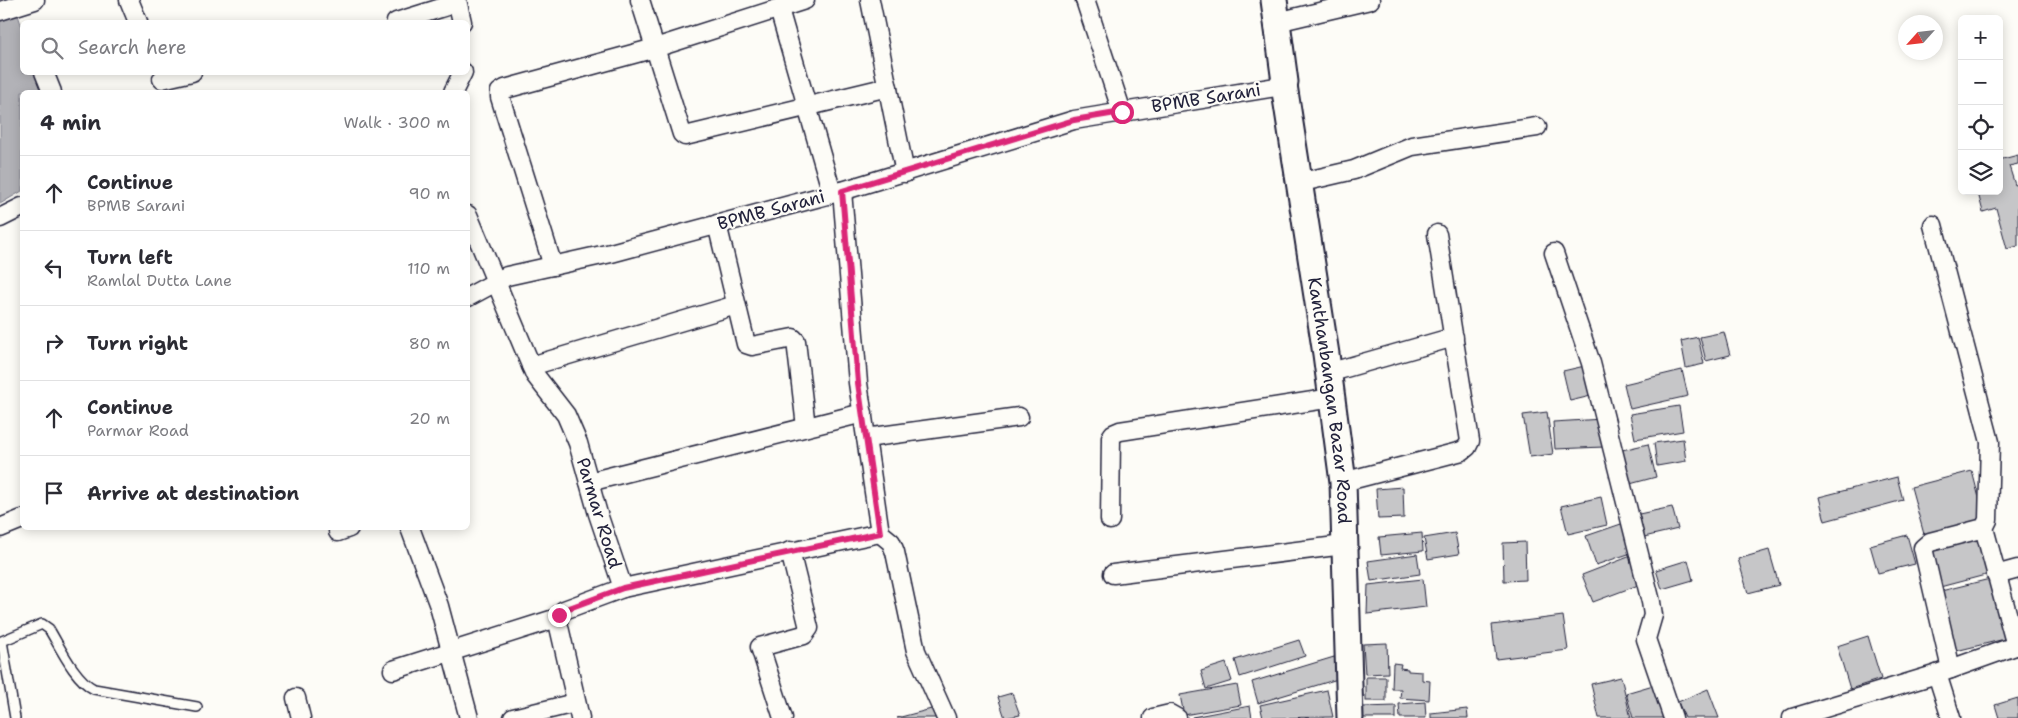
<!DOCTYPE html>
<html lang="en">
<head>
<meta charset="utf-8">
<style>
	:root { --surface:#fff; --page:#f2f2f3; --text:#2b2b33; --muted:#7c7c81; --line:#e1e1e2 }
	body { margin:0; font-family:"Shantell Sans",sans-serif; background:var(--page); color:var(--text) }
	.controls { position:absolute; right:15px; top:15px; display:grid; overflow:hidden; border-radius:8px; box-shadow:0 2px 12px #0003 }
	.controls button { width:45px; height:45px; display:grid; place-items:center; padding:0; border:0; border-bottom:1px solid var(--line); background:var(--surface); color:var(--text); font:25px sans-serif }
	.compass { position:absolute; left:1898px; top:15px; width:45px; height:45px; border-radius:50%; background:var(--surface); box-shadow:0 2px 12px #0003; rotate:243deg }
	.stop { position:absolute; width:15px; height:15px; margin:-11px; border:4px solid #db2777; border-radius:50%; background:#fff }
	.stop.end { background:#db2777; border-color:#fff; box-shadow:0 1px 5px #0008 }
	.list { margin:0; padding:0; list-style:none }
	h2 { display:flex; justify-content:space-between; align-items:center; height:65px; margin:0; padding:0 20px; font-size:21px }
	h2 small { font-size:16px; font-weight:400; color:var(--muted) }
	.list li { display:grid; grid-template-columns:32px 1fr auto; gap:15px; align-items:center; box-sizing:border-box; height:75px; padding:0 20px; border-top:1px solid var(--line) }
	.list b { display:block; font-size:19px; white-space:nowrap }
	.list p { margin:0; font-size:16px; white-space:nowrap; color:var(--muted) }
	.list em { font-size:16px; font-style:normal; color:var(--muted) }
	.icon { flex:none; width:28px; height:28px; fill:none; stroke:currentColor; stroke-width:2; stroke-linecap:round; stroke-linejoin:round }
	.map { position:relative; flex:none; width:2018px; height:718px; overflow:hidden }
	.search { position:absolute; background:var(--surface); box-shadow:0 2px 12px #0003; left:20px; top:20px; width:450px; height:55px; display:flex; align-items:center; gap:12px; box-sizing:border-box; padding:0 18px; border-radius:8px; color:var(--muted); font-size:19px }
	.panel { position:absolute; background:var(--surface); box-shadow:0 2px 12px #0003; left:20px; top:90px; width:450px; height:440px; border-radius:8px }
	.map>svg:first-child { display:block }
	.water { fill:#b2b2b7; stroke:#787885 }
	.building { fill:#c6c6c8; stroke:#22223b }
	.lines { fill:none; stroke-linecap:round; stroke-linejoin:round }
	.lane-casing { stroke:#22223b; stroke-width:12 }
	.street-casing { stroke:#22223b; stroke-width:21 }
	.secondary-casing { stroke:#22223b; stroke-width:29 }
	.lane { stroke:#fdfcf7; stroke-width:9 }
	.street { stroke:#fdfcf7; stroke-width:18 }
	.secondary { stroke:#fdfcf7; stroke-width:25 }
	.route { stroke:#db2777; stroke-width:6 }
	.labels { text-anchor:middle; stroke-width:4.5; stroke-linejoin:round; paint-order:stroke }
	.street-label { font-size:18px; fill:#22223b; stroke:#fdfcf7 }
</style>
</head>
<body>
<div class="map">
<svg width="2018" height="718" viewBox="0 0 2018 718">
	<rect width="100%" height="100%" fill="#fdfcf7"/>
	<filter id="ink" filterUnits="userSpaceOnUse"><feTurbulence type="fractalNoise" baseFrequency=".02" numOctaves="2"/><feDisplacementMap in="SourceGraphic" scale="10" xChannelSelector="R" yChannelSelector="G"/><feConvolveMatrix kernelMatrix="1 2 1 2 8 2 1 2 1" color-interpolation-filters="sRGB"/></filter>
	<g filter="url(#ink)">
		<!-- water -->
		<polygon class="water" points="16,9 22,27 22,72 39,73 47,92 22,92 22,191 0,204 0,14"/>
		<!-- building -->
		<g class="building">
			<polygon points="2018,155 2018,164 2009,166 2015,185 2018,184 2018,246 2007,249 1996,208 1983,212 1978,193 1999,191 1999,160"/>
			<polygon points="1724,332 1730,355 1706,361 1700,337"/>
			<polygon points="1698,337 1704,364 1686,368 1681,341"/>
			<polygon points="1589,365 1595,395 1570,401 1563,371"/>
			<polygon points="1682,370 1688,396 1630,409 1624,384"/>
			<polygon points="1679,406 1683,431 1635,439 1630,414"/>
			<polygon points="1547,412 1553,454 1530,457 1523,415"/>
			<polygon points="1603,419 1604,447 1555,449 1553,422"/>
			<polygon points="1683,439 1686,461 1657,466 1654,443"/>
			<polygon points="1648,444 1656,477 1630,484 1622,450"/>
			<polygon points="1972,471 1985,521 1925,538 1911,487"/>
			<polygon points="1897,477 1903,500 1825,521 1819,497"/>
			<polygon points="1403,487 1404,518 1378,519 1376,489"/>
			<polygon points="1601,497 1607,525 1568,534 1561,506"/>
			<polygon points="1672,507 1678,529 1644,537 1639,514"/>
			<polygon points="1624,523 1634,552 1596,565 1586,536"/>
			<polygon points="1422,533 1423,551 1381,555 1379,537"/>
			<polygon points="1455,533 1459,554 1428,559 1424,538"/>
			<polygon points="1907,535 1915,564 1878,573 1870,545"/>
			<polygon points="1983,536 1993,573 1940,587 1929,551"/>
			<polygon points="1525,542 1526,580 1504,581 1503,543"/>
			<polygon points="1769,550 1779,585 1748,593 1738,559"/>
			<polygon points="1417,554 1420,574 1371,581 1368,561"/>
			<polygon points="1631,556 1641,584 1593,602 1582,575"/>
			<polygon points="1688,560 1693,580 1662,589 1656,570"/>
			<polygon points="1994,578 2009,638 1956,651 1941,591"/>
			<polygon points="1423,579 1426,607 1367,614 1368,585"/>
			<polygon points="1563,616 1568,650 1496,659 1492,625"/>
			<polygon points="1868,636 1881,679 1850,689 1837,646"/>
			<polygon points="1299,640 1305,656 1240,677 1235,660"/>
			<polygon points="1387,643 1388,673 1365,674 1363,644"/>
			<polygon points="1334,657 1341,678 1258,703 1252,682"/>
			<polygon points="1226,663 1232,681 1206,689 1201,671"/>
			<polygon points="1393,663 1401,664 1400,668 1408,669 1408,671 1422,672 1422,680 1430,681 1429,700 1400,698 1401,689 1392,689"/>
			<rect x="1366" y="677" width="20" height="24"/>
			<polygon points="1621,677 1631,718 1599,718 1591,684"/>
			<polygon points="1660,683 1670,718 1633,718 1626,693"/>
			<polygon points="1237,685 1241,705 1184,715 1180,695"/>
			<polygon points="1708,689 1719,718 1685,718 1678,702"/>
			<polygon points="1327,690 1333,717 1263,718 1260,705"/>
			<polygon points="1012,693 1020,715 1005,718 998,697"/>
			<polygon points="2018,698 2018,718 1999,718 1995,705"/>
			<polygon points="1425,702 1426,718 1400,718 1399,704"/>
			<polygon points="1250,706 1252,718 1192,718 1192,717"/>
			<polygon points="1396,706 1396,718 1363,718 1363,707"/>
			<polygon points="939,707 942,718 897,718"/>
			<polygon points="1467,709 1468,718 1431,718 1431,713"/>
		</g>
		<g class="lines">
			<!-- lane casing -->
			<g class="lane-casing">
				<path id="lane" d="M 15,718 L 2,641 L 42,624 L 49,629 C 60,647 75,680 94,689 L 197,707"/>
			</g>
			<!-- street casing -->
			<g class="street-casing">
				<g id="street">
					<polyline points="129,0 138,22"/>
					<polyline points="457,0 462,22"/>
					<polyline points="640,0 682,134 685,136 888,87"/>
					<polyline points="870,0 905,173"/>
					<polyline points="1085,0 1122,112"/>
					<polyline points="779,9 832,193"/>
					<polyline points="0,11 35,0"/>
					<polyline points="396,22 457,3"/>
					<polyline points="1277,22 1370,0"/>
					<polyline points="44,72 52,92"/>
					<polyline points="162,79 192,72"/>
					<polyline points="453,92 463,72"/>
					<polyline points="1298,183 1354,170 1412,146 1537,127"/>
					<polyline points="842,191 858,383 880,533 891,542 895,552 916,651 946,718"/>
					<polyline points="468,215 535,375 566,415 578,443 598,514 623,588 564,610 557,618 580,718"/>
					<polyline points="0,218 22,207"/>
					<polyline points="717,224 746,344 752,346 793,338 796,341 806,427"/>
					<polyline points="1933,225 1990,442 1988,520 1984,528 1930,542 1923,548 1951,669"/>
					<polyline points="1554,253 1591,363 1651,602 1653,615 1646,639 1673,718"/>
					<polyline points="553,266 500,97 500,92 505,89 655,48 805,0"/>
					<polyline points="468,297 507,276 611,253 842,191 1074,120 1282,86"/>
					<polyline points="531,366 736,305"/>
					<polyline points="1328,373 1454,337"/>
					<polyline points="866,438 1019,417"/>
					<polyline points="589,482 863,413"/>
					<polyline points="1343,482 1462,451 1467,447 1470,441 1437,234"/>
					<polyline points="1110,520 1111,437 1113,434 1120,431 1332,398"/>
					<polyline points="0,528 22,519"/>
					<polyline points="410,528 439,606 469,718"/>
					<polyline points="1984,528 2016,646"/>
					<polyline points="338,532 349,528"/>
					<polyline points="1113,574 1344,545"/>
					<polyline points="1996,575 2018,569"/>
					<polyline points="623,588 880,533"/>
					<polyline points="393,670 557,618"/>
					<polyline points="1937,674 1951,718"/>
					<polyline points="296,698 301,718"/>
					<polyline points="513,718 575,703"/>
					<polyline points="783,718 760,647 804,635 809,628 790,551"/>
					<polyline points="1153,718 1170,714 1177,718"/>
					<polyline points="1792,718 1937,674 2018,645"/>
				</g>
			</g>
			<!-- secondary casing -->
			<g class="secondary-casing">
				<g id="secondary">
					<polyline points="1274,0 1285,82 1282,86"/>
					<path id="s1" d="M 1284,85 L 1326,354 L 1343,482 L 1350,718"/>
				</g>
			</g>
			<!-- lane -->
			<use href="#lane" class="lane"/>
			<!-- street -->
			<use href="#street" class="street"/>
			<!-- secondary -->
			<use href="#secondary" class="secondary"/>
		</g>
	</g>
	<g class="lines" filter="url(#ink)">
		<!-- route -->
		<polyline class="route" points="559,615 564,610 623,588 880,533 858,383 842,191 1074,120 1122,112"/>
	</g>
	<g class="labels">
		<!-- street labels -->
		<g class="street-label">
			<text transform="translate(1206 98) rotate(-9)" y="6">BPMB Sarani</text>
			<text transform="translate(771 210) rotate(-15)" y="6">BPMB Sarani</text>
			<text dy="6" stroke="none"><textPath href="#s1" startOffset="319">Kanthanbangan Bazar Road</textPath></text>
			<text transform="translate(599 513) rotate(73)" y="6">Parmar Road</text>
		</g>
	</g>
</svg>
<div class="controls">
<button>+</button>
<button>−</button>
<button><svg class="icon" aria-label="locate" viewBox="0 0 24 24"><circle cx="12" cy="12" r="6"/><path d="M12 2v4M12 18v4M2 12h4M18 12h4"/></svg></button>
<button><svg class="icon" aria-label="layers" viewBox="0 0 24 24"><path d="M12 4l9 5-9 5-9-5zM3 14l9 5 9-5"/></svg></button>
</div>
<svg class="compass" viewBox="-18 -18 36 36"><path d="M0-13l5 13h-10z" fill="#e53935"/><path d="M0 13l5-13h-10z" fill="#7c7c81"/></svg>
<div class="stop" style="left:1122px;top:112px"></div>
<div class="stop end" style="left:559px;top:615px"></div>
<div class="search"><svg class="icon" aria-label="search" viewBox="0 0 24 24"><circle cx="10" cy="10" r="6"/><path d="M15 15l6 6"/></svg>Search here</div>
<section class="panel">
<h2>4 min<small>Walk · 300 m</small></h2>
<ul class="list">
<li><svg class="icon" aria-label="ahead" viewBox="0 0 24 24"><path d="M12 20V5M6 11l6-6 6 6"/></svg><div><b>Continue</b><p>BPMB Sarani</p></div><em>90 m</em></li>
<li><svg class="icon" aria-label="left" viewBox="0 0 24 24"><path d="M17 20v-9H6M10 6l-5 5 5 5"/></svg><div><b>Turn left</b><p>Ramlal Dutta Lane</p></div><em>110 m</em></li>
<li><svg class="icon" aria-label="right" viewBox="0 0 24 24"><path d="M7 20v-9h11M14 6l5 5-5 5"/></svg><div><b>Turn right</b></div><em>80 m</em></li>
<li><svg class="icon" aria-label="ahead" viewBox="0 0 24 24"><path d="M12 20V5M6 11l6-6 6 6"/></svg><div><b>Continue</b><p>Parmar Road</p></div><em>20 m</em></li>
<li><svg class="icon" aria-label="arrive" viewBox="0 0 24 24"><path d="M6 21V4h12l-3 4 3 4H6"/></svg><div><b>Arrive at destination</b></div></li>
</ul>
</section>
</div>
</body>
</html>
